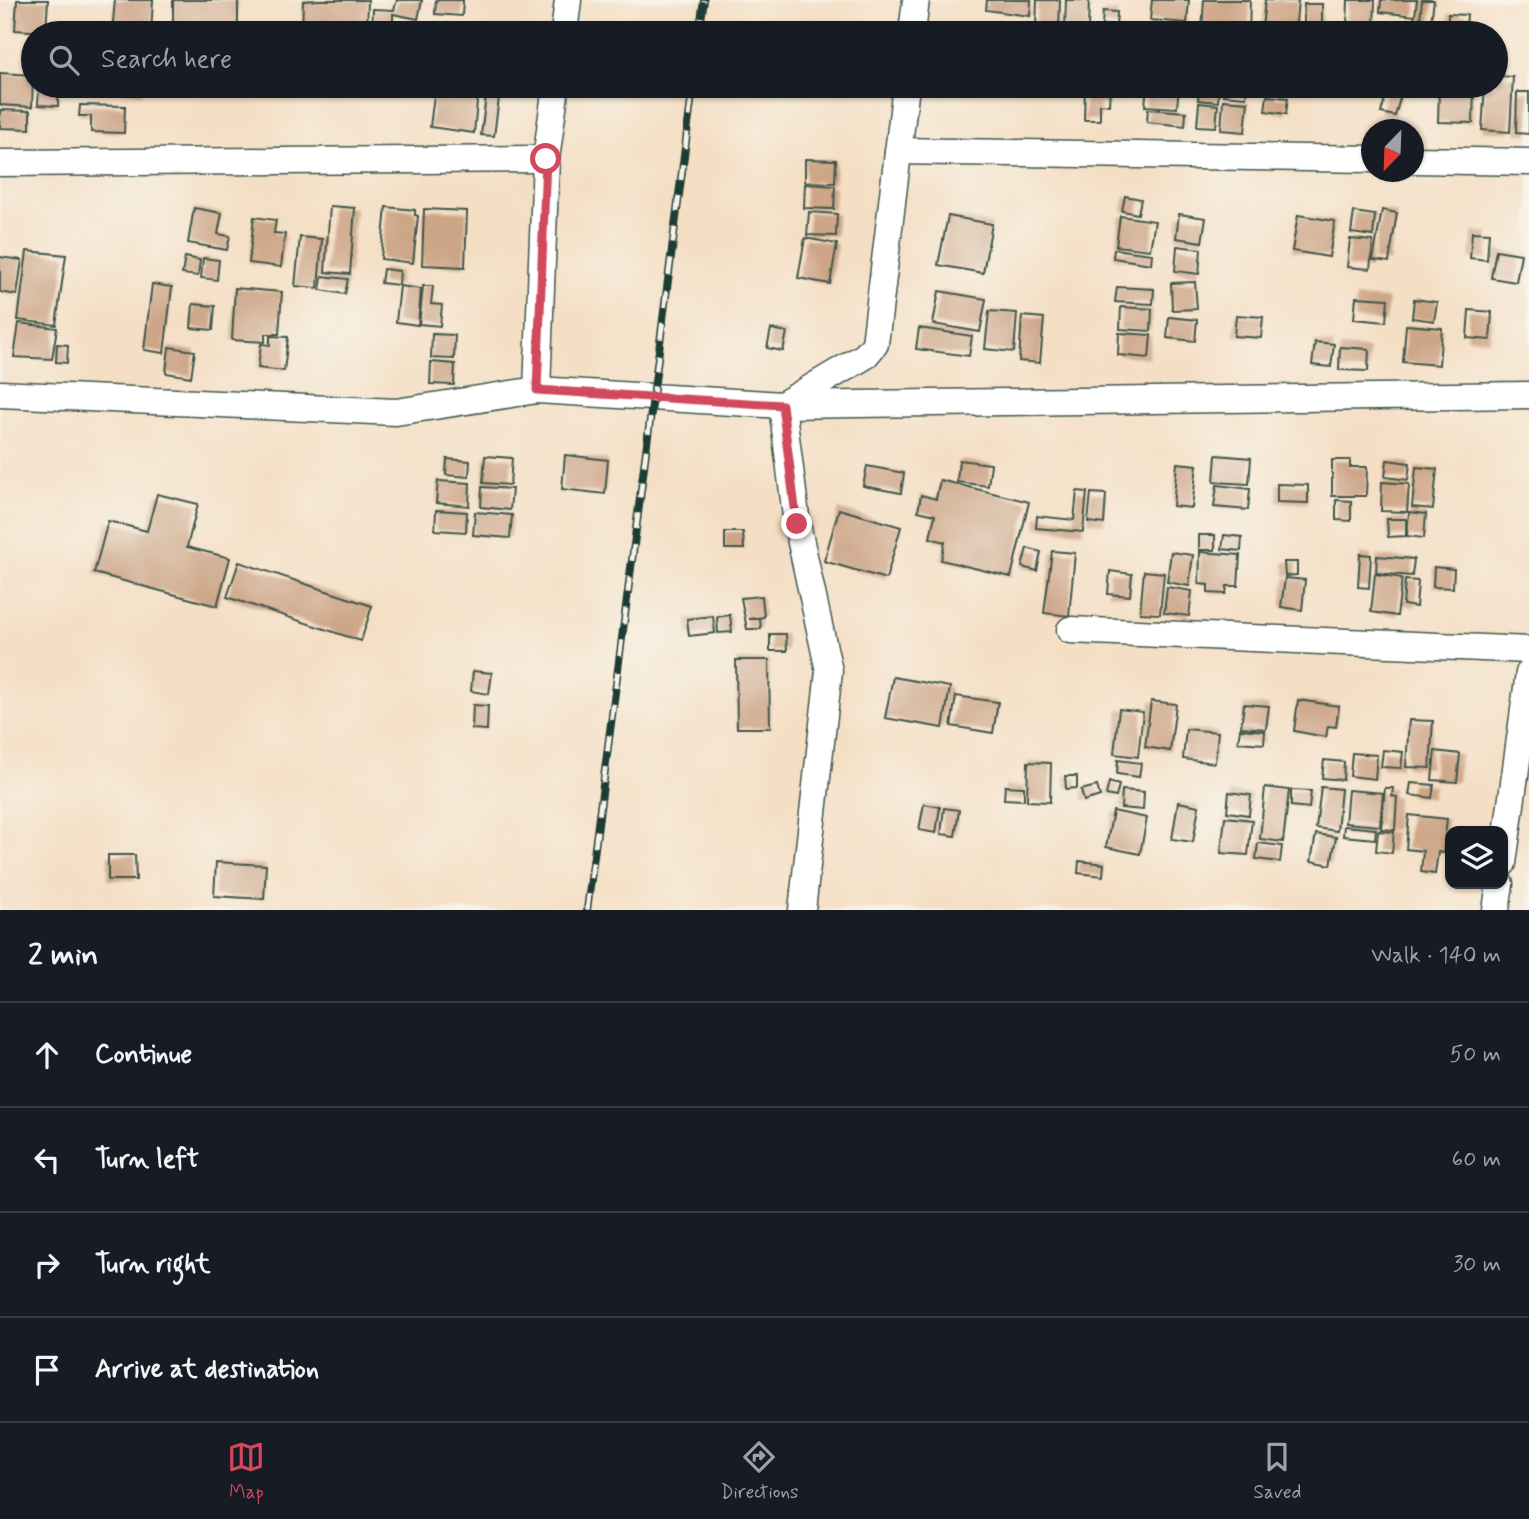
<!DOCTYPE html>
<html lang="en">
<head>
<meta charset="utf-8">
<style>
	:root { --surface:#171b24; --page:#20242c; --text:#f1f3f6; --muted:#9ea1a6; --line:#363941; --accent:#d1495b }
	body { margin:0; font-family:Mynerve,sans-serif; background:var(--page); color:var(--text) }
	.controls { position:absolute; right:21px; bottom:21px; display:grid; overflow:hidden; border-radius:14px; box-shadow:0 2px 5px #0004 }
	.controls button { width:63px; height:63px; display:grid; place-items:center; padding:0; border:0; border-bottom:2px solid var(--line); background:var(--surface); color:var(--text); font:35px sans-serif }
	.compass { position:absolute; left:1361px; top:119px; width:63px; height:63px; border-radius:50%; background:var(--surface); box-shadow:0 2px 5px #0004; rotate:203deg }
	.stop { position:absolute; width:21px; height:21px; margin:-16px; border:5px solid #d1495b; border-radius:50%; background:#fff }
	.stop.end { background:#d1495b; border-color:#fff; box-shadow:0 2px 7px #0008 }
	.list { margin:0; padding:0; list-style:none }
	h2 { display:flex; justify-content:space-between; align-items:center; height:91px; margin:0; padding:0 28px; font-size:30px }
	h2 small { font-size:23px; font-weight:400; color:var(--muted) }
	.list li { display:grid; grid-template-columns:46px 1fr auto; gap:21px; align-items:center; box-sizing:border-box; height:105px; padding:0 28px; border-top:2px solid var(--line) }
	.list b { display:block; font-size:26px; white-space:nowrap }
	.list em { font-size:23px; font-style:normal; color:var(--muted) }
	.icon { flex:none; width:38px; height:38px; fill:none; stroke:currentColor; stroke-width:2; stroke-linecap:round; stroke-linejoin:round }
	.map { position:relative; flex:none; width:1529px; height:910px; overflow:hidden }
	.search { position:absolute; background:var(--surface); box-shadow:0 2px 5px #0004; left:21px; right:21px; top:21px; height:77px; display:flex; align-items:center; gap:18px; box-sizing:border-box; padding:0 24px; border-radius:38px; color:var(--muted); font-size:26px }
	.sheet { height:511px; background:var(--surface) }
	nav { display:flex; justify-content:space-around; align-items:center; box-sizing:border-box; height:98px; border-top:2px solid var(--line); background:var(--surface); font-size:19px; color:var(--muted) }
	nav a { display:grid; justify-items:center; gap:4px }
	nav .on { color:var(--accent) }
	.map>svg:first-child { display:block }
	.building { fill:#cda688 }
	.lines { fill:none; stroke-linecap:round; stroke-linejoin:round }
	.street-casing { stroke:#3f554a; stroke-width:29 }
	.street { stroke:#fff; stroke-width:26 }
	.rail-casing { stroke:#1f3d34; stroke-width:8 }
	.rail { stroke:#f7f3e8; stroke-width:5; stroke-dasharray:16; stroke-linecap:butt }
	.route { stroke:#d1495b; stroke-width:9 }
</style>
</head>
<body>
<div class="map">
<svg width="1529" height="910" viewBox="0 0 1529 910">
	<rect width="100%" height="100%" fill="#f7f3e8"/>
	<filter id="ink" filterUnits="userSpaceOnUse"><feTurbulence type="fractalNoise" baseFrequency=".0143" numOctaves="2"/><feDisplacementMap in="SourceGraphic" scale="14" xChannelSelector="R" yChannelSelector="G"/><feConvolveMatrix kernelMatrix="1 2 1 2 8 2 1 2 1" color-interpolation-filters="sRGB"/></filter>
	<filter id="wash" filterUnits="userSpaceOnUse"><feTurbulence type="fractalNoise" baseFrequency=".00686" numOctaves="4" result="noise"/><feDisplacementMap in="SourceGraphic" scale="28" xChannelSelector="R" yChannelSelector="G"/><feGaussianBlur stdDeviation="1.57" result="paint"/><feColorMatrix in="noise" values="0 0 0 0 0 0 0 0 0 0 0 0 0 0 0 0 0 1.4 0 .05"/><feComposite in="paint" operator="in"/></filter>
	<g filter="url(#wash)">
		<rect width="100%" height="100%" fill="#f4dfc5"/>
		<g id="blocks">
			<!-- building -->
			<g class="building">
				<polygon points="17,0 48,0 46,32 15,30"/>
				<polygon points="115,0 153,0 151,33 112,33"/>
				<rect x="173" y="0" width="65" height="33"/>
				<polygon points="319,0 368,0 367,33 302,33 303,1"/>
				<polygon points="397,0 422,0 418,19 393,14 393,33 372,33 373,9 394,10"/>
				<polygon points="436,0 463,0 462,16 435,14"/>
				<polygon points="987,0 1031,0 1030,16 986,10"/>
				<polygon points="1037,0 1060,0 1059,29 1036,28"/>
				<polygon points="1066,0 1089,0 1088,29 1065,28"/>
				<polygon points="1152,0 1189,0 1187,23 1150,20"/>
				<polygon points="1204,0 1250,0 1249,33 1202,30"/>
				<polygon points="1265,0 1298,1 1295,33 1262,29"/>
				<polygon points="1348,0 1375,0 1374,27 1347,26"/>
				<polygon points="1381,0 1417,0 1415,16 1380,12"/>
				<polygon points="1422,0 1434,0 1431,22 1420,21"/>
				<rect x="1304" y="4" width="18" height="29"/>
				<polygon points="1103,11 1117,12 1116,26 1102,25"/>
				<polygon points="1448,14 1467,15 1466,27 1448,26"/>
				<polygon points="0,73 33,75 32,107 0,105"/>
				<polygon points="1496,76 1513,77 1510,132 1482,130 1485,86 1496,86"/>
				<polygon points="39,86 59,86 58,106 38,105"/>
				<polygon points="117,86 143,86 142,94 116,91"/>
				<polygon points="468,86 493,86 493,91"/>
				<polygon points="1085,86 1110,86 1109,105 1100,104 1100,120 1084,120"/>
				<polygon points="1147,86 1179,86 1177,108 1145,106"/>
				<polygon points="1199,86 1219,86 1218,102 1198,100"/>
				<polygon points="1224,86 1247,86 1246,97 1223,95"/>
				<polygon points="1297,86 1309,86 1307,92"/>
				<polygon points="1391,86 1418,86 1416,96 1390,88"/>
				<polygon points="435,87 478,92 474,133 430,127"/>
				<polygon points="1439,89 1474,90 1473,123 1438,122"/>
				<polygon points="1387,91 1401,95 1395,116 1381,113"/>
				<polygon points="1517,92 1529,92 1529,134 1516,133"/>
				<polygon points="486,96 499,98 494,136 481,135"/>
				<polygon points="1267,96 1288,98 1286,114 1265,111"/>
				<polygon points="1223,100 1248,102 1245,132 1221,130"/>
				<polygon points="1199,103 1218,105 1216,127 1197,126"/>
				<polygon points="80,105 125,106 124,133 91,132 91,116 79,116"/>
				<polygon points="1148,109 1186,112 1185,126 1147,122"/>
				<polygon points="0,110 30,111 30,129 0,128"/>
				<polygon points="805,159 836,160 835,183 805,182"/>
				<polygon points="805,184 835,186 834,209 804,208"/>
				<polygon points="1125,196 1141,199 1138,214 1122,211"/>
				<polygon points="330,206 355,208 350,274 325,272"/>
				<polygon points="386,207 415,210 415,215 418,216 413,263 381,259"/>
				<polygon points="194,208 222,213 218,234 230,236 227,250 188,243"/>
				<polygon points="424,209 467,211 465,267 422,265"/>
				<polygon points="1382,210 1397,213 1389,262 1373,260"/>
				<polygon points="809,212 837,214 836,236 807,235"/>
				<polygon points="1354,212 1375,215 1373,236 1351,233"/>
				<polygon points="1179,214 1206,218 1202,242 1176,238"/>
				<polygon points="1298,215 1335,221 1329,257 1292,251"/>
				<polygon points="948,216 992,224 983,273 938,265"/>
				<polygon points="1120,216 1155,221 1150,250 1116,246"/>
				<polygon points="254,217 276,220 274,233 285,234 281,267 249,263"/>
				<polygon points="1472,232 1489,233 1487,260 1470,258"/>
				<polygon points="300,237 322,239 318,288 295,286"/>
				<polygon points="805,238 837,244 830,284 798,278"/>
				<polygon points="1350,239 1373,241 1370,269 1347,267"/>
				<polygon points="1177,246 1201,249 1199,274 1175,271"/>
				<polygon points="1114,249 1152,254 1151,264 1113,258"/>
				<polygon points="1496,250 1521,254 1516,282 1491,278"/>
				<polygon points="27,251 66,255 56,325 18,320"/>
				<polygon points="0,257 22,260 17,295 0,292"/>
				<polygon points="185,257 200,260 198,276 182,274"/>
				<polygon points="203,258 219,260 217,280 201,278"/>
				<polygon points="383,269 400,271 399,285 381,283"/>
				<polygon points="322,276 348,279 345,294 320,290"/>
				<polygon points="1195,282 1197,309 1172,310 1171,283"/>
				<polygon points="152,284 172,287 164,353 144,350"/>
				<polygon points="400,286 421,289 418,325 396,322"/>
				<polygon points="423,286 433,286 431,304 442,305 440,326 419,324"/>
				<polygon points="1117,287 1154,289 1153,304 1115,302"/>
				<polygon points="235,288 282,292 279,334 265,334 265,342 232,340"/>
				<polygon points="939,291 986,299 980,332 933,324"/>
				<polygon points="1356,297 1388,299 1386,322 1354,319"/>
				<polygon points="1414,299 1437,302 1434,321 1412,318"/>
				<polygon points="193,304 215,306 213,330 191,328"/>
				<polygon points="1121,307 1152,309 1151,331 1120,329"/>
				<polygon points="1469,310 1492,312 1490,340 1467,338"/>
				<polygon points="989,311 1017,313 1014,352 985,349"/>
				<polygon points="1236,315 1263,317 1261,338 1234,336"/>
				<polygon points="1022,316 1044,318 1040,363 1019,361"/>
				<polygon points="1169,317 1197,320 1195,341 1167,338"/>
				<polygon points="19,323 57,328 52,359 14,357"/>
				<polygon points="1406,325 1442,328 1439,365 1403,362"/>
				<polygon points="919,328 972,336 969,356 916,349"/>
				<polygon points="771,329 787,332 783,351 767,348"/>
				<polygon points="1119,333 1151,335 1149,358 1118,355"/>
				<polygon points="432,334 455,335 454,359 431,358"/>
				<polygon points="270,336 288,337 284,371 258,368 261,344 270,345"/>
				<polygon points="1315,342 1334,344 1331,367 1312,365"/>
				<polygon points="57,344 68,345 67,363 56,362"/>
				<polygon points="169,347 195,351 191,377 166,373"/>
				<polygon points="1340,347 1369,349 1368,371 1339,370"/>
				<polygon points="431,362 455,364 454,385 430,384"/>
				<polygon points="565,455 608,460 605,494 562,489"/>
				<polygon points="1216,455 1251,458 1249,484 1214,482"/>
				<polygon points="485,456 512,458 510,485 483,483"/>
				<polygon points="447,459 470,461 469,477 446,475"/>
				<polygon points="959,460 991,464 988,486 957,482"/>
				<polygon points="1332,460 1350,460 1350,467 1367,467 1366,496 1332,496"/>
				<polygon points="1387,460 1410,463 1408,480 1385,477"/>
				<polygon points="1177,463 1197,465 1192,508 1173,506"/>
				<polygon points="867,466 904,473 901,493 863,486"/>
				<polygon points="1416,467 1437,469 1433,509 1412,507"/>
				<polygon points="940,480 1029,502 1011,577 941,560 945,542 930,538 935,515 918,511 921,495 936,499"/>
				<polygon points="438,481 470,483 469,506 436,503"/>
				<polygon points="1382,482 1409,484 1407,512 1381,511"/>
				<polygon points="1277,484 1308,485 1308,503 1277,502"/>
				<polygon points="1217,485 1250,489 1248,510 1214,507"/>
				<polygon points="482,487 512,489 510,510 481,507"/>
				<polygon points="1077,491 1087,492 1083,532 1036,528 1037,516 1074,520"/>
				<polygon points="1091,493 1106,494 1104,524 1088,522"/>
				<polygon points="157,494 198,504 187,547 230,558 217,606 94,573 108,521 147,531"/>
				<polygon points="1336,500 1351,501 1351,521 1336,520"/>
				<polygon points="839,509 901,527 886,579 824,561"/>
				<polygon points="436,510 467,512 466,532 435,530"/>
				<polygon points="475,512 512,515 510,538 473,535"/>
				<polygon points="1409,512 1426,514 1424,538 1407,536"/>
				<polygon points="1387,519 1406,519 1406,536 1388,537"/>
				<polygon points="725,532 743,532 744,549 725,549"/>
				<rect x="1199" y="535" width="16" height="15"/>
				<polygon points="1224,535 1242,537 1241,551 1222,549"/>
				<polygon points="1027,548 1041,552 1037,571 1022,567"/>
				<polygon points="1052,551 1075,553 1069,616 1044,613"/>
				<polygon points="1171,552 1193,555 1189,586 1167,582"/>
				<polygon points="1200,552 1240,555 1238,586 1227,586 1226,594 1208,593 1208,585 1199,584"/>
				<polygon points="1360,554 1371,555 1369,588 1358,587"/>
				<polygon points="1377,556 1414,559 1412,576 1376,573"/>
				<polygon points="239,562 372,606 361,641 227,597"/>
				<polygon points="1284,562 1297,562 1297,575 1285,576"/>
				<polygon points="1434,567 1454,569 1453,588 1433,587"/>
				<polygon points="1110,571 1132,574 1130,596 1108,594"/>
				<polygon points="1144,571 1164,573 1160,614 1140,613"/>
				<polygon points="1375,574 1402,578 1397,616 1371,612"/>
				<polygon points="1285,578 1305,580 1302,610 1281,607"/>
				<polygon points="1405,580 1418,581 1416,607 1403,605"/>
				<polygon points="1167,587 1192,591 1189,616 1164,613"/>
				<polygon points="762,596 764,617 749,619 760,619 761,629 747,629 741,598"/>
				<polygon points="730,615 732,632 718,633 717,617"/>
				<polygon points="713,616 715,633 689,636 687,619"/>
				<polygon points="770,634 786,634 787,651 770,651"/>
				<polygon points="736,660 769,660 770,728 737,728"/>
				<polygon points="473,671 492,673 489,694 471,691"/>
				<polygon points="893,677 950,687 943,728 885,718"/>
				<polygon points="956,696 998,702 993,733 951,726"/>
				<polygon points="1298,700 1339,706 1336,727 1328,726 1326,737 1294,731"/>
				<polygon points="1151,701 1176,704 1170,751 1145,747"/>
				<polygon points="1244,704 1269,706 1266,729 1241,727"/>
				<polygon points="473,705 488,706 487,730 472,729"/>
				<polygon points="1119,709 1143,712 1138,757 1114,754"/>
				<polygon points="1409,720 1433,721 1430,768 1406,767"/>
				<polygon points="1186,729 1218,732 1215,763 1183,759"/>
				<polygon points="1240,729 1265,731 1264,744 1238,742"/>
				<polygon points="1383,750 1403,752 1401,768 1381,767"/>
				<polygon points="1435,751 1460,754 1457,782 1432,780"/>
				<polygon points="1352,753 1377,755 1375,779 1350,776"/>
				<polygon points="1118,760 1141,763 1139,777 1117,774"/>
				<polygon points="1324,760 1344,762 1343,780 1322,778"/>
				<polygon points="1028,762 1051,763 1050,802 1027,801"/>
				<polygon points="1065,776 1077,776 1077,788 1066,789"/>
				<polygon points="1109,782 1119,785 1116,797 1106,795"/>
				<polygon points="1411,783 1434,785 1432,798 1409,795"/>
				<polygon points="1005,786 1024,787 1024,800 1004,799"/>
				<polygon points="1097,786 1100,796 1084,801 1081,790"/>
				<polygon points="1265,787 1289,790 1283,842 1260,839"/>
				<polygon points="1321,787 1341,789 1337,831 1316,828"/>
				<polygon points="1385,788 1393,788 1392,796 1397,797 1395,830 1381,829"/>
				<polygon points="1122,790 1144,792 1143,810 1121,808"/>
				<polygon points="1291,790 1311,791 1309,808 1291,806"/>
				<polygon points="1348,790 1383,793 1380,826 1345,823"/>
				<polygon points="1229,792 1251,795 1249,815 1227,812"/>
				<polygon points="1178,802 1199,806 1193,842 1172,839"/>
				<polygon points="924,804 940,807 936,833 919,830"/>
				<polygon points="944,808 959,810 955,836 941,834"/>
				<polygon points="1113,811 1147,818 1140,854 1106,847"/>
				<polygon points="1409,815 1447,819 1443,853 1438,852 1435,874 1421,872 1423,851 1406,849"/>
				<polygon points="1225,817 1252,820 1248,855 1221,853"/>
				<polygon points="1344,826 1376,829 1375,839 1343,836"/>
				<polygon points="1378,831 1394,832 1392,853 1376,851"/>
				<polygon points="1316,834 1336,837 1331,865 1311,861"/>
				<polygon points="1258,843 1282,846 1280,862 1256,859"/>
				<polygon points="108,855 135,855 136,880 108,880"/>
				<polygon points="1079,861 1104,864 1103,876 1078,873"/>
				<polygon points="216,862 266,865 264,899 214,896"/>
			</g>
		</g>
	</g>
	<g filter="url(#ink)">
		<use href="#blocks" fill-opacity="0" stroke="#3f554a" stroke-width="2"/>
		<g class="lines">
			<!-- street casing -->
			<g class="street-casing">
				<g id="street">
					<polyline points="564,33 568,0"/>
					<polyline points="912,33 916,0"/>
					<polyline points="556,86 546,159 537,390 782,405 1529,395"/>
					<polyline points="898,151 1372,159"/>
					<polyline points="1414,160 1529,162"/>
					<polyline points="0,163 546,159"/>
					<polyline points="0,394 396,412 537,390"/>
					<polyline points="1070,630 1529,650"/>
					<polyline points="1503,863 1529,673"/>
					<polyline points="802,910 829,671 797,524 782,405 865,356 875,344 906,86"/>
					<polyline points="1496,910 1500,884"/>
				</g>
			</g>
			<!-- street -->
			<use href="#street" class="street"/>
			<!-- rail casing -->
			<g class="rail-casing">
				<g id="rail">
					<polyline points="699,33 704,0"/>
					<polyline points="587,910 693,86"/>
				</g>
			</g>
			<!-- rail -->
			<use href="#rail" class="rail"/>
		</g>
	</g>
	<g class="lines" filter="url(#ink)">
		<!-- route -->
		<polyline class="route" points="546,159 537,390 782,405 797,524"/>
	</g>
</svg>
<div class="controls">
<button><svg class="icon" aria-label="layers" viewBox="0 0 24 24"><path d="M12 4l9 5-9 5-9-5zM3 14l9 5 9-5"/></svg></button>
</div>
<svg class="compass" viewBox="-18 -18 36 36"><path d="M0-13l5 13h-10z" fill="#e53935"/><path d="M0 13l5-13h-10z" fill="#9ea1a6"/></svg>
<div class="stop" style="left:546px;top:159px"></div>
<div class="stop end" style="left:797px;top:524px"></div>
<div class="search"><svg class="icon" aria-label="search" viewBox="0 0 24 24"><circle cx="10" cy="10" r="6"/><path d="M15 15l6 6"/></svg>Search here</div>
</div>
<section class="sheet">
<h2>2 min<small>Walk · 140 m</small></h2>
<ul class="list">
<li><svg class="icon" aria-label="ahead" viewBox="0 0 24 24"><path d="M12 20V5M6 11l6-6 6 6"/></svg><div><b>Continue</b></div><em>50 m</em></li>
<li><svg class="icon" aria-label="left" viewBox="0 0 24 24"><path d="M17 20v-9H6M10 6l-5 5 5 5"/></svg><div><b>Turn left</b></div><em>60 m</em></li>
<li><svg class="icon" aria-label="right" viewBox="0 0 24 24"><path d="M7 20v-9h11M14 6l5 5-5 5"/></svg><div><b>Turn right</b></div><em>30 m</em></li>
<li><svg class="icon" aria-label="arrive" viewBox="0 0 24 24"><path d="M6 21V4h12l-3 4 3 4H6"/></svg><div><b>Arrive at destination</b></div></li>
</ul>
</section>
<nav>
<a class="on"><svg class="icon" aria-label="map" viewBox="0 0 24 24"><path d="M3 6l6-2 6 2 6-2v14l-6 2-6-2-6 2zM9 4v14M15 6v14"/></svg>Map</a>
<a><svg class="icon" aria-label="directions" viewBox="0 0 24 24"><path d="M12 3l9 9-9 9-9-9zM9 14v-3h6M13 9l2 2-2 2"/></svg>Directions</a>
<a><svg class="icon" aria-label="saved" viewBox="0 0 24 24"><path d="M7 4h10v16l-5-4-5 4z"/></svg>Saved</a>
</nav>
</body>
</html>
